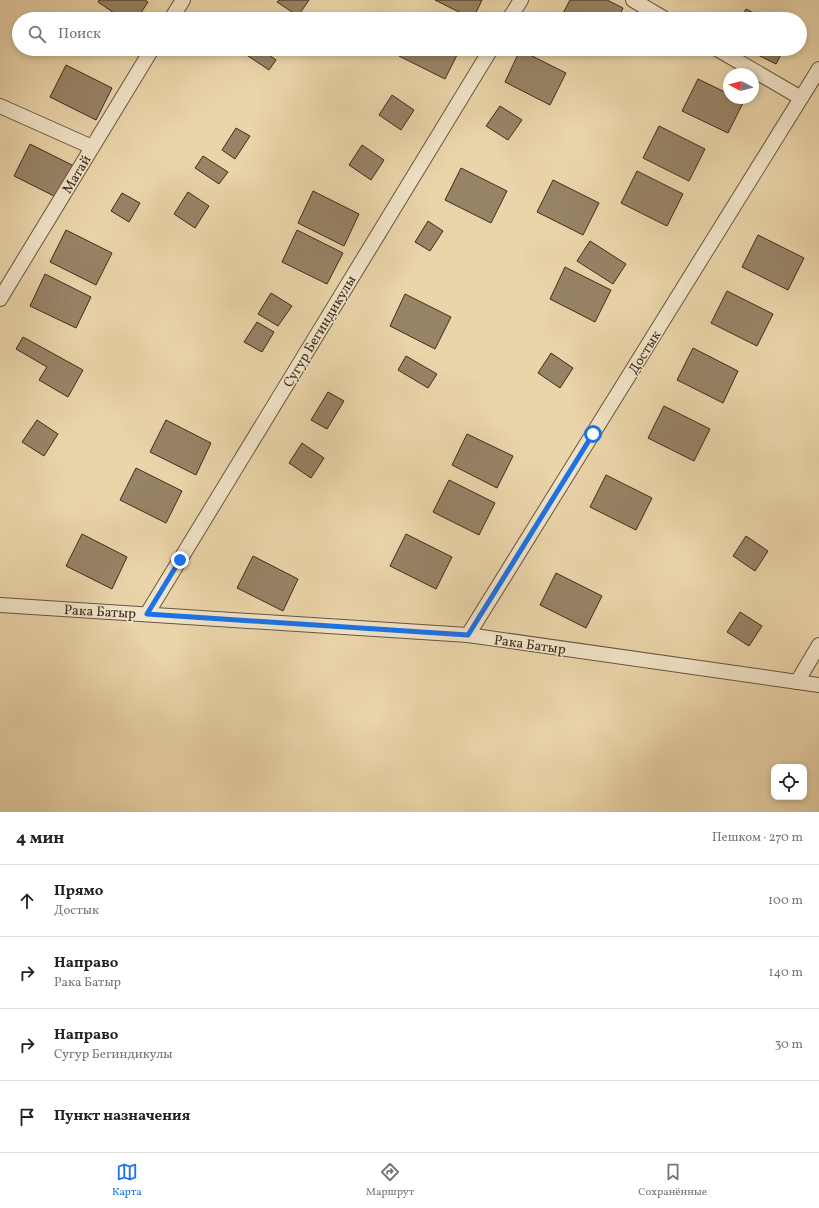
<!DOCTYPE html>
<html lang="ru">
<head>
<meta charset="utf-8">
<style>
	:root { --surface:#fff; --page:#f2f2f2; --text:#222; --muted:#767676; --line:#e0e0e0; --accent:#1a73e8 }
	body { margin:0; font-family:Vollkorn,serif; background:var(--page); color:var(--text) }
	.controls { position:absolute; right:12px; bottom:12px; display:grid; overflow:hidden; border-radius:8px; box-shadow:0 2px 6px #0003 }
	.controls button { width:36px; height:36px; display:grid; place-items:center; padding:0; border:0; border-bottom:1px solid var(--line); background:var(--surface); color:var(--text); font:20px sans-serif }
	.compass { position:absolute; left:723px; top:68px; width:36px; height:36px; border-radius:50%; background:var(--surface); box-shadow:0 2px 6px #0003; rotate:277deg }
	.stop { position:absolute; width:12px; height:12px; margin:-9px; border:3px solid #1a73e8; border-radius:50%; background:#fff }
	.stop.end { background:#1a73e8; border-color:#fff; box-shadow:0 1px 4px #0008 }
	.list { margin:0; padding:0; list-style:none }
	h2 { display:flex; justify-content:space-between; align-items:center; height:52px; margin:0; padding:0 16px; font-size:17px }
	h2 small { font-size:13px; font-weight:400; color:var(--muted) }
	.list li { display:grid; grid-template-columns:26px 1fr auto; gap:12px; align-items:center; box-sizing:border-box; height:72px; padding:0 16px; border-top:1px solid var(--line) }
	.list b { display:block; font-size:15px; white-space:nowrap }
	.list p { margin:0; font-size:13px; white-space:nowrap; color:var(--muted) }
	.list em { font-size:13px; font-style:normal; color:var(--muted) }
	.icon { flex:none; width:22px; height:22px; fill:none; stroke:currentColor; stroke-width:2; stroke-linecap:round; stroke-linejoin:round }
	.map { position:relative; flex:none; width:819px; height:812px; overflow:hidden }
	.search { position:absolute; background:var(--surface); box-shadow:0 2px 6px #0003; left:12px; right:12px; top:12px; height:44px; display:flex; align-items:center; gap:10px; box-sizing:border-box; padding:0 14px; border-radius:22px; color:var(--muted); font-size:15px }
	.sheet { height:340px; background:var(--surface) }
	nav { display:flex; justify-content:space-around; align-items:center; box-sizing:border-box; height:56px; border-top:1px solid var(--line); background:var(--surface); font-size:11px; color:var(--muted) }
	nav a { display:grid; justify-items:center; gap:2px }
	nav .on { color:var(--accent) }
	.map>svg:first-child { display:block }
	.building { fill:#978366; stroke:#3d2b1d }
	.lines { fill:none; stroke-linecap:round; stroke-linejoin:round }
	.street-casing { stroke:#685540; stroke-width:16 }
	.street { stroke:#f1e3c7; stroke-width:14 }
	.route { stroke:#1a73e8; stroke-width:5 }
	.labels { text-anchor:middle; stroke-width:3; stroke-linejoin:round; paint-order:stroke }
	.street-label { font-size:14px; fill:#3d2b1d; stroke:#f1e3c7 }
</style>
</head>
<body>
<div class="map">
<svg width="819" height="812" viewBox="0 0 819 812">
	<rect width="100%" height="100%" fill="#ead4a9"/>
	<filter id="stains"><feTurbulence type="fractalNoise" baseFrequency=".005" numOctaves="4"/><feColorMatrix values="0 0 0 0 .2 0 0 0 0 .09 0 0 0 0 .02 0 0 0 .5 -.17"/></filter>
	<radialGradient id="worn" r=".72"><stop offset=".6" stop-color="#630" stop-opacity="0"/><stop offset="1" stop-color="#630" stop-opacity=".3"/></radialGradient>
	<!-- building -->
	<g class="building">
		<polygon points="99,0 145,0 148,2 137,19 123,19 98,2"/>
		<polygon points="279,0 309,0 298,16 277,2"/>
		<polygon points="435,0 482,0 473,19"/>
		<polygon points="570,0 607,0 623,8 618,19 565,19 561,17"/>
		<polygon points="746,9 766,19 741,19"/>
		<polygon points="244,49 261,49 276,60 269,70 242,52"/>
		<polygon points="403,49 460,49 445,79 399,56"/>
		<polygon points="746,49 784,49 776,64"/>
		<polygon points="520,50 566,73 550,105 505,82"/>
		<polygon points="66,65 112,88 96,120 50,97"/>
		<polygon points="698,79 729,94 729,98 737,98 744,101 728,133 682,111"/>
		<polygon points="392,95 414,110 401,130 379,115"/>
		<polygon points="500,106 522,120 508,140 486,126"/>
		<polygon points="659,126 705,149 689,181 643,158"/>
		<polygon points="236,128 250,136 235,159 222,150"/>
		<polygon points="30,144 76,167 60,199 14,176"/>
		<polygon points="362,145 384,160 371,180 349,165"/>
		<polygon points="203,156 228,172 219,184 195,168"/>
		<polygon points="461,168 507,191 491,223 445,200"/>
		<polygon points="637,171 683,194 667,226 621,203"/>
		<polygon points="553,180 599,203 583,235 537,212"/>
		<polygon points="313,191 359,214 344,246 298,223"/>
		<polygon points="188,192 209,206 195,228 174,214"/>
		<polygon points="122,193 140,203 129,222 111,211"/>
		<polygon points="428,221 443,231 430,251 415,242"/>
		<polygon points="66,230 112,253 96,285 50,262"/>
		<polygon points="297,230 343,253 327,284 282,262"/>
		<polygon points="758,235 804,258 788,290 742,267"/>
		<polygon points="590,241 626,264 613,284 577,261"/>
		<polygon points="565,267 611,290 595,322 550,299"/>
		<polygon points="45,274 91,297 76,328 30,306"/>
		<polygon points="727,291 773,314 757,346 711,323"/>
		<polygon points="271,293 292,306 278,326 258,314"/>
		<polygon points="405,294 451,317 435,349 390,326"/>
		<polygon points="257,322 274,332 262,352 244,342"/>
		<polygon points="23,337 83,370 68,397 39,380 47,367 16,349"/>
		<polygon points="693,348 738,371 723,403 677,380"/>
		<polygon points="551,353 573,368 560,388 538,373"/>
		<polygon points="406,356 437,374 428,388 398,370"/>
		<polygon points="328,392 344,401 327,429 311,420"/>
		<polygon points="664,406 710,429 694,461 648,438"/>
		<polygon points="37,420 58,434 44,456 22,442"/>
		<polygon points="166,420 211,443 196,475 150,452"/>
		<polygon points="467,434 513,456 497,488 452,465"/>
		<polygon points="302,443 324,458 311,478 289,463"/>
		<polygon points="136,468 182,491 166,523 120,500"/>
		<polygon points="606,475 652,498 636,530 590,507"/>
		<polygon points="449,480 495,503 479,535 433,512"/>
		<polygon points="82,534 127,557 112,589 66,566"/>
		<polygon points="406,534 452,557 436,589 390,566"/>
		<polygon points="746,536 768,551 755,571 733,556"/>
		<polygon points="253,556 298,579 283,611 237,588"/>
		<polygon points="556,573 602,596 586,628 540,605"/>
		<polygon points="740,612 762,626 749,646 727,632"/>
	</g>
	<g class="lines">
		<!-- street casing -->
		<g class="street-casing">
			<g id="street">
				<polyline points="633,0 665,19"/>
				<polyline points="171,19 183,0"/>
				<polyline points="509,19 521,0"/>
				<polyline points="717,49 801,98"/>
				<polyline points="0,106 92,147"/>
				<polyline points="0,299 152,49"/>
				<polyline points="0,605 468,635 819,685"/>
				<polyline points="147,614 491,49"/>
				<polyline points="468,635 819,69"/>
				<polyline points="797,682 819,645"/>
			</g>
		</g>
		<!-- street -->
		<use href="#street" class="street"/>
	</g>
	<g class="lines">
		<!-- route -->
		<polyline class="route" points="180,560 147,614 468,635 593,434"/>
	</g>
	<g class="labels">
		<!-- street labels -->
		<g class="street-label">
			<text transform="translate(76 174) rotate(-59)" y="5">Матай</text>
			<text transform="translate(319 331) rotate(-59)" y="5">Сугур Бегиндикулы</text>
			<text transform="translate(644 352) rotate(-58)" y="5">Достык</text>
			<text transform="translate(100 611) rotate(3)" y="5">Рака Батыр</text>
			<text transform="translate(530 644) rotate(8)" y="5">Рака Батыр</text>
		</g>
	</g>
	<rect width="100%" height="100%" filter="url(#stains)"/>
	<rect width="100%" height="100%" fill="url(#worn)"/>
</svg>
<div class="controls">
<button><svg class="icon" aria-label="locate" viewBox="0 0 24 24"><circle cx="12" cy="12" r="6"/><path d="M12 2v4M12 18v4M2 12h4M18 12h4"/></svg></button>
</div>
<svg class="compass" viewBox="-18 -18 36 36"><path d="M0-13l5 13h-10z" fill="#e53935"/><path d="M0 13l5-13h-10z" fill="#767676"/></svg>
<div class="stop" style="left:593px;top:434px"></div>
<div class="stop end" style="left:180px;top:560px"></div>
<div class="search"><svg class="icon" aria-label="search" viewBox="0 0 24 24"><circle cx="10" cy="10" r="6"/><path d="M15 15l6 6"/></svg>Поиск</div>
</div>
<section class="sheet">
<h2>4 мин<small>Пешком · 270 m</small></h2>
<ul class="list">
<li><svg class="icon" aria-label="ahead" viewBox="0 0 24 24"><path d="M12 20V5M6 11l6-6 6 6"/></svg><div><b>Прямо</b><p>Достык</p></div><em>100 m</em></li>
<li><svg class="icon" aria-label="right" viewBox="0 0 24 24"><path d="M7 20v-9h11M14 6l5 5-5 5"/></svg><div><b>Направо</b><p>Рака Батыр</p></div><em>140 m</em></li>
<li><svg class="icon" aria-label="right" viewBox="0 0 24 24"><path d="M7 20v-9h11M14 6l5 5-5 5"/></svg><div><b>Направо</b><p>Сугур Бегиндикулы</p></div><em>30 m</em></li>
<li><svg class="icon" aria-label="arrive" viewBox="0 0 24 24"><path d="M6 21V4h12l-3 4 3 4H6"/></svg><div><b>Пункт назначения</b></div></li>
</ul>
</section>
<nav>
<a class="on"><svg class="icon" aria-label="map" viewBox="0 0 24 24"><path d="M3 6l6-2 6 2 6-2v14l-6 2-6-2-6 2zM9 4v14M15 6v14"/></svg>Карта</a>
<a><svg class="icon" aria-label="directions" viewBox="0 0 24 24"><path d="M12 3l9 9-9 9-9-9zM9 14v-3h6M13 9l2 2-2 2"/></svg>Маршрут</a>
<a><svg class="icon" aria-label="saved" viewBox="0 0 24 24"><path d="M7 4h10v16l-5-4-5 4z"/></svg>Сохранённые</a>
</nav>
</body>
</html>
